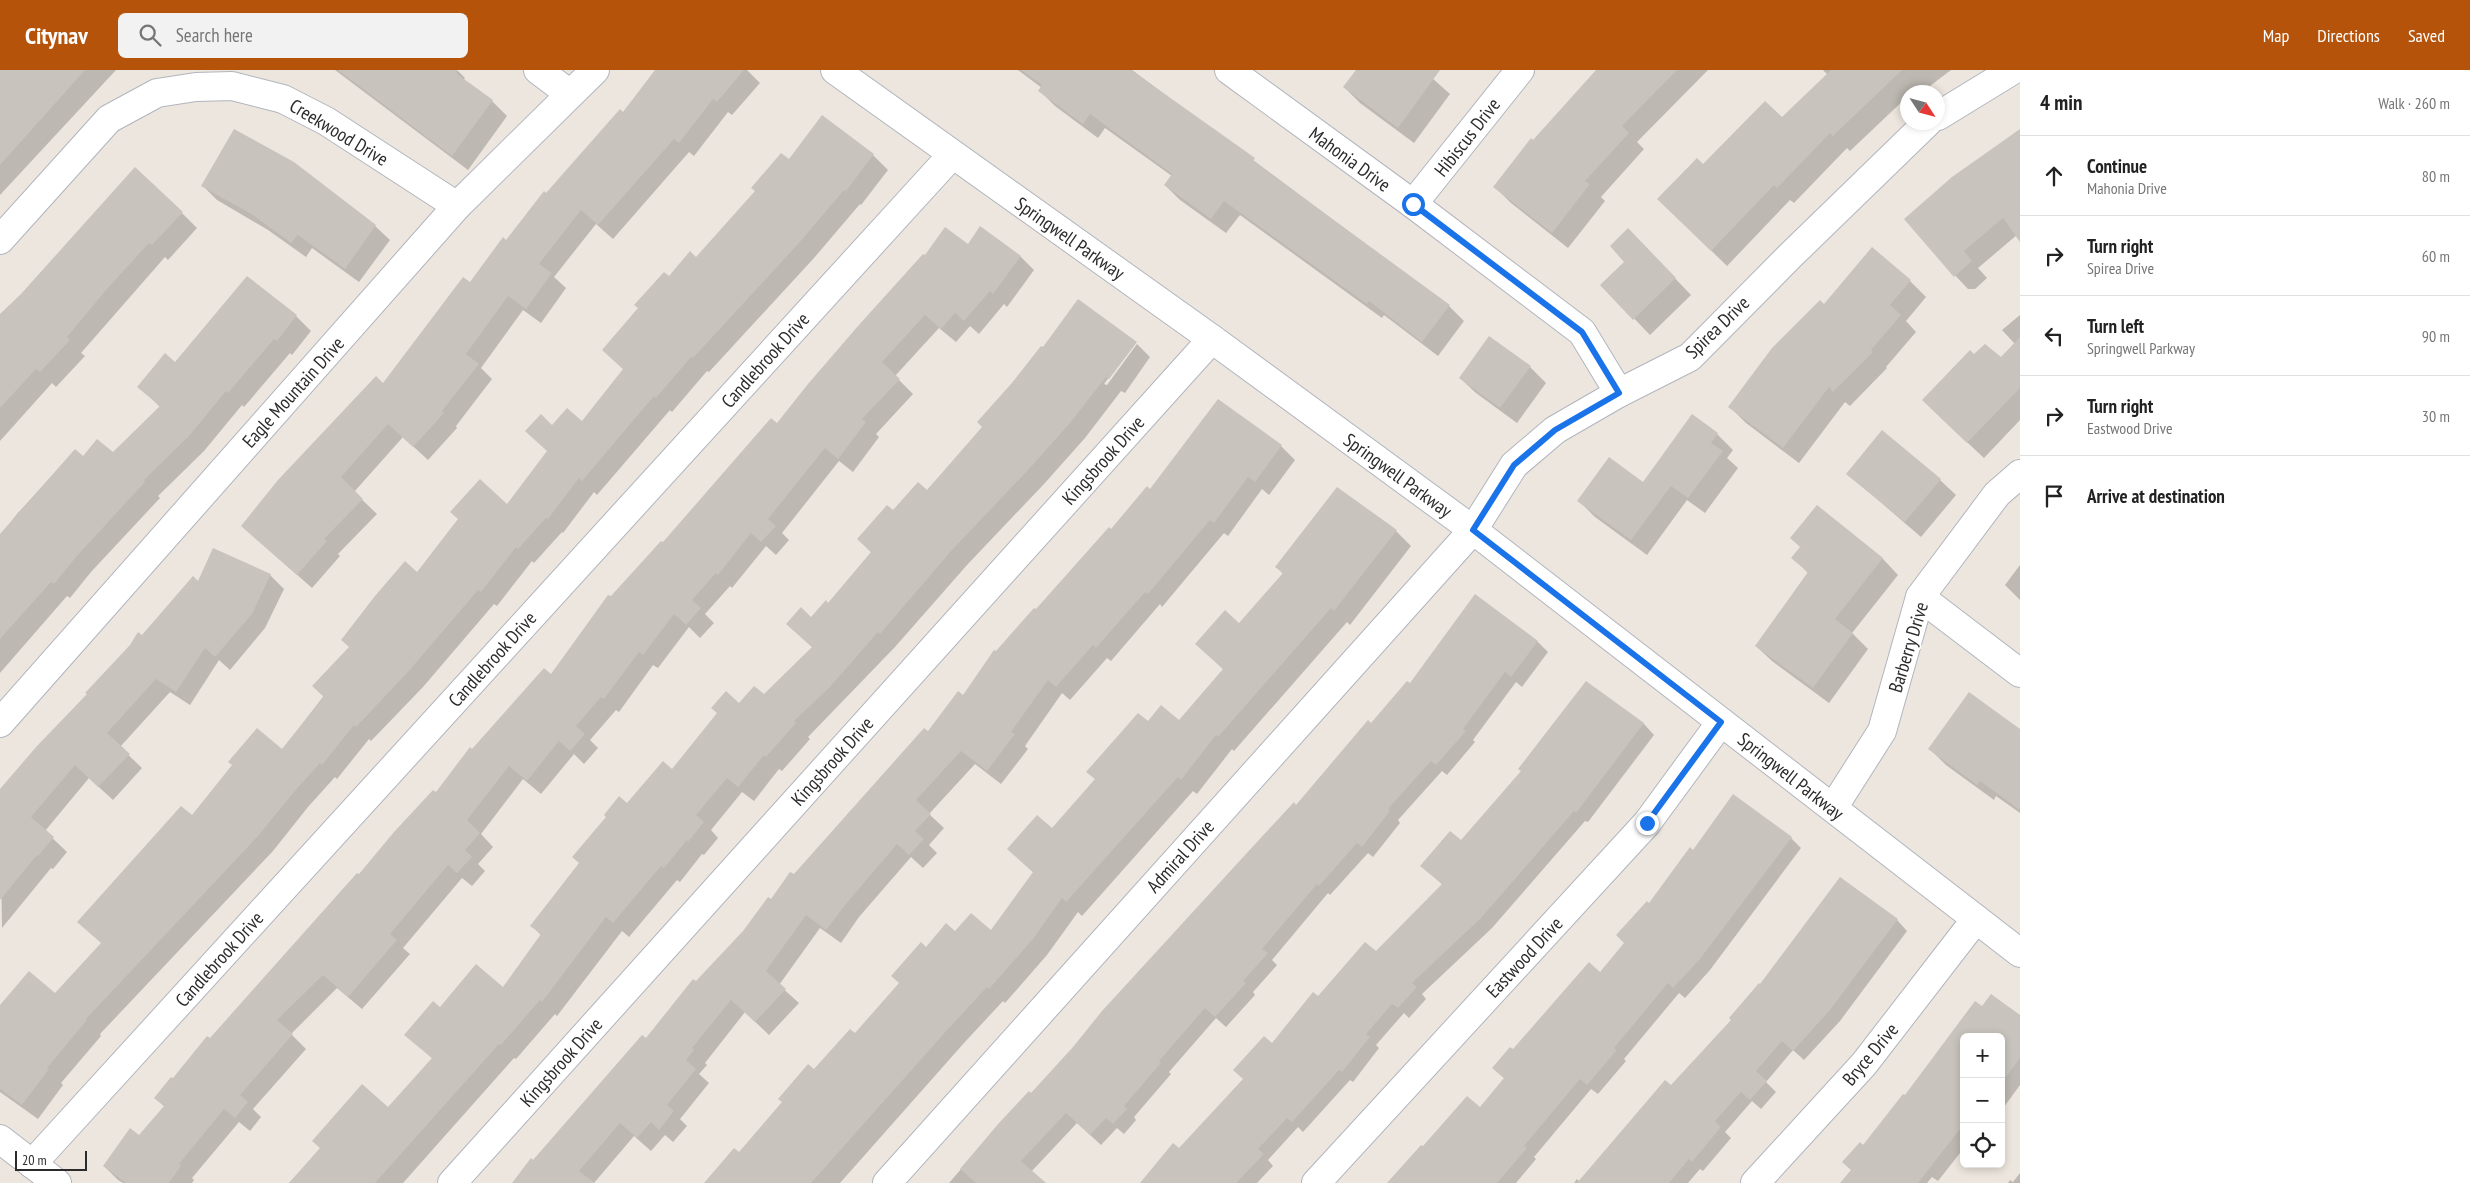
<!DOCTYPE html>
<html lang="en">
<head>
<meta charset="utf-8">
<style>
	:root { --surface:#fff; --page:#f2f2f2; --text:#222; --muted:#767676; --line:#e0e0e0; --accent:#b45309 }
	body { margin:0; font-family:"PT Sans Narrow",sans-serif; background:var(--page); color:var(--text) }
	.controls { position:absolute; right:15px; bottom:15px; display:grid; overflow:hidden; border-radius:8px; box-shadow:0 2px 8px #0003 }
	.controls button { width:45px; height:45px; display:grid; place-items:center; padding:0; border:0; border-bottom:1px solid var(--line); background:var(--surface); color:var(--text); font:25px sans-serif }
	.compass { position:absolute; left:1900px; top:15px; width:45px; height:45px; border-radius:50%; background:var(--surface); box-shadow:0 2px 8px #0003; rotate:126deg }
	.scale { position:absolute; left:15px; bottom:12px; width:72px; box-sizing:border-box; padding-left:5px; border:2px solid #2b2b2b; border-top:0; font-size:14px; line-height:18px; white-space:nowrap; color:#2b2b2b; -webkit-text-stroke:4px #fff; paint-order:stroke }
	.stop { position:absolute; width:15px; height:15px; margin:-11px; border:4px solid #1a73e8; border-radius:50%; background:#fff }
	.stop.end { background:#1a73e8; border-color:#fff; box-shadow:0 1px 5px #0008 }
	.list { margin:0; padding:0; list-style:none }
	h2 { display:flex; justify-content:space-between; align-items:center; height:65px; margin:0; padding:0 20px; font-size:21px }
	h2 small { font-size:16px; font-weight:400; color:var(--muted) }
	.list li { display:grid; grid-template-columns:32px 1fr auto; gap:15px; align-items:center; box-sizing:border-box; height:80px; padding:0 20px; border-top:1px solid var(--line) }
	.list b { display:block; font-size:19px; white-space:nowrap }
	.list p { margin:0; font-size:16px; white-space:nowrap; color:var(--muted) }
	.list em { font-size:16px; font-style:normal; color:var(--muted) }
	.icon { flex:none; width:28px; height:28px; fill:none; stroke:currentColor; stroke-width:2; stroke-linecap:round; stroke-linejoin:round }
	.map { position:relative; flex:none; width:2020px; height:1113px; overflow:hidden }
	header { display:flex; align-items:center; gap:30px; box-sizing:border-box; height:70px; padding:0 25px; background:var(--accent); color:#fff }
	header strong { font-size:24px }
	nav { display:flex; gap:28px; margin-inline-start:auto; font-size:18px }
	.search { width:350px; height:45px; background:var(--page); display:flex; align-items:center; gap:12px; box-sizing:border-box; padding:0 18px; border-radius:8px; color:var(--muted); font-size:19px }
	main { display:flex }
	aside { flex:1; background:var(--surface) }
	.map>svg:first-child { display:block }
	.shadow { fill:#0003 }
	.building { fill:#c8c3bd }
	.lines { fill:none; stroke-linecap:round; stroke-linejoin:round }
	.minor-casing { stroke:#b1b5be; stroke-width:30 }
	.minor { stroke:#fff; stroke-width:28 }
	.route { stroke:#1a73e8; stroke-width:6 }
	.labels { text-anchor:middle; stroke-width:4; stroke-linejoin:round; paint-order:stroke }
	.street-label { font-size:19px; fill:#2b2b2b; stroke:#fff }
</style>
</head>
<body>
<header>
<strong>Citynav</strong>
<div class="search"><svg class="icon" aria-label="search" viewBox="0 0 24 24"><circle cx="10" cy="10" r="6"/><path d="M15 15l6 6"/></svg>Search here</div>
<nav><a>Map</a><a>Directions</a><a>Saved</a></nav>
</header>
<main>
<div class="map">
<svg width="2020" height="1113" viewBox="0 0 2020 1113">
	<rect width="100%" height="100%" fill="#ede6de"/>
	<!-- shadow -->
	<g class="shadow">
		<polygon points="0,0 116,0 0,125"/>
		<polygon points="335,0 457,0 465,8 463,10 492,31 507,46 468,100"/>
		<polygon points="656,0 747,0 760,13 732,45 728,42 694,86 689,82 613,169 596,154 554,207 566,218 541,253 523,240 481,298 492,309 456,356 457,358 428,390 403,367 354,422 377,444 338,484 340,486 312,518 242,456 383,314 547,125 623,43"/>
		<polygon points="1018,0 1132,0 1449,236 1464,251 1438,286 1384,245 1382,248 1240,145 1226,163 1180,130 1165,115 1172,106 1105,58 1098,68 1055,36 1040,21 1042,18"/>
		<polygon points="1357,0 1423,0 1450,24 1414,73 1360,33 1344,17"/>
		<polygon points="1602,0 1708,0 1637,72 1644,79 1601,127 1605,131 1568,178 1511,133 1495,117 1533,72"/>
		<polygon points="1823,0 1951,0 1922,22 1908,22 1908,26 1850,81 1847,78 1794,133 1790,130 1727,196 1675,145 1703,96 1782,49 1828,5"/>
		<polygon points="2020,65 2020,166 2018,164 1978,198 1987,208 1975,219 1968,219 1952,202"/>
		<polygon points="873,85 888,100 861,135 860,134 814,188 709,302 707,301 672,342 670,340 597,425 594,422 563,463 562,462 534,493 532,491 497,536 494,534 423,617 371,671 369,669 337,709 335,707 308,737 273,781 100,964 101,966 61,1013 63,1015 38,1049 0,1022 0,947 56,925 102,874 192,747 282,680 418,504 508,435 548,382 552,356 582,352 624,300 603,280 669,208 696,188 789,91"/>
		<polygon points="293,93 375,156 390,170 359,212 312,178 306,187 268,160 217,130 203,116"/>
		<polygon points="182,143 197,158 168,190 165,187 81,283 85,286 56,317 52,313 0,371 0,247"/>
		<polygon points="968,175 1020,186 1034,200 1007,237 1004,234 979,264 970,256 956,272 939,258 895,306 913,324 876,364 879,367 853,402 839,391 782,463 789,470 776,485 766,476 732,518 730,516 705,544 714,553 700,568 689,557 658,598 653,595 619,642 616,640 590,670 598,678 584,694 574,684 541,724 523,709 481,764 493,777 478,794 485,801 472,816 462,808 403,878 410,884 362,939 337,918 291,964 306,979 253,1039 261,1047 250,1061 239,1052 192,1108 194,1110 192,1113 123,1113 118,1110 104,1096 139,1067 165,1037 155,1028 436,724 472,681 551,606 611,528 777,355 925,187"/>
		<polygon points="1644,176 1691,225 1650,265 1602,215"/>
		<polygon points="1910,211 1926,227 1906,251 1916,262 1886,297 1887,298 1850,336 1845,332 1799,393 1746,353 1730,337 1824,236"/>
		<polygon points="1078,231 1136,273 1134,273 1104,314 1107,315 1137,274 1150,287 1125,323 1121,321 1085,368 1044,414 967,495 895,577 808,667 810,669 782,701 779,699 754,731 742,722 711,760 718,768 704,785 702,784 680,812 677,810 629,867 622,861 557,946 555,944 516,989 514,988 403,1113 289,1113 321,1079 314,1071 362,1015 388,1039 433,989 406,965 434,933 440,938 477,896 503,919 542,866 532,856 581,793 574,787 608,747 606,745 619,728 627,735 663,693 673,701 718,644 713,638 727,623 740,635 755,618 764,626 813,578 787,554 801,539 811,548 826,532 829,535 872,483 858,469 887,437 893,442 918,413 928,421 984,357 978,352 1012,315 1041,277 1043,279"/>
		<polygon points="2020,245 2020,350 1984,388 1939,346 1974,285 2001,289 2015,274 2002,260"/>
		<polygon points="296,246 311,261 292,285 290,283 244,337 242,335 204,381 158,426 160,428 91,502 70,528 67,526 0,603 0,466 17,444 75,381 83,388 113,384 160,337 139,316 175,294"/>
		<polygon points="1530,297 1546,313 1517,353 1476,323 1460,308"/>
		<polygon points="1218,331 1281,376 1295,390 1269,425 1262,419 1228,466 1224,463 1162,537 1160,534 1111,591 1107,588 1070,630 1062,623 1025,676 1028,679 1001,714 975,694 929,744 944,758 929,775 937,783 923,798 911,787 859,847 841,873 820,858 779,915 799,933 769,965 745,942 705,993 707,995 699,1004 709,1013 680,1049 687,1056 673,1072 665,1065 651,1081 634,1066 594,1113 513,1113 646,970 771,831 963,627 996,583 1151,421"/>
		<polygon points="1717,364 1733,380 1727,388 1738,398 1705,443 1687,430 1647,485 1595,447 1579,431 1644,413"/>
		<polygon points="1848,404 1940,410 1956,425 1921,467"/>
		<polygon points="1817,437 1883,489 1898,505 1852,563 1868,579 1829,633 1772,591 1756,576 1809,504 1793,488 1801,478"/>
		<polygon points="1396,461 1411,476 1350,555 1347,552 1234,681 1232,679 1197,724 1193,721 1082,846 1078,842 1047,885 1005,933 1003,931 964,973 840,1113 706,1113 739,1084 814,1001 855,965 900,914 926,878 955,862 991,862 1034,803 1008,779 1052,760 1096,710 1088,702 1148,653 1179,651 1224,600 1197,574 1239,554 1283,504 1277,497"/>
		<polygon points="2020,495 2020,530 2005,515"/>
		<polygon points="270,505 284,519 265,558 230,600 219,590 190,635 170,622 120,677 142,698 113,730 89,708 45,761 67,782 53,799 51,798 2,858 0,721 142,567 198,513"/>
		<polygon points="1475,525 1538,572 1548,582 1522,617 1516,612 1473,670 1475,672 1447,705 1442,701 1398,750 1400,753 1373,787 1368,783 1330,825 1328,823 1272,890 1277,895 1253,922 1255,925 1226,957 1216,948 1169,1002 1171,1004 1134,1047 1136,1050 1124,1064 1117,1058 1101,1075 1077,1053 1031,1102 1044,1113 949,1113 1000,1054 1031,1024 1410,615"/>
		<polygon points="1586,612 1644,654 1654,665 1588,752 1585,751 1492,858 1422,924 1426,929 1409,948 1404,943 1376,975 1379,978 1353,1012 1350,1010 1303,1062 1298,1057 1268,1090 1273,1096 1257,1113 1142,1113 1179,1080 1244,1009 1272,975 1318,927 1376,883 1443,815 1433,806 1522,701"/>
		<polygon points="2020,661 2020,743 1996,726 1994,730 1946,695 1930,679"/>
		<polygon points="1791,768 1801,778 1710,900 1685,928 1679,923 1624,989 1626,991 1598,1024 1591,1019 1534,1087 1536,1089 1516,1113 1396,1113 1423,1078 1480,1039 1505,1009 1493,998 1600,904 1626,873 1650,835 1693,781"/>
		<polygon points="1897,850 1907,861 1840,951 1804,990 1793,980 1766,1012 1776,1022 1761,1039 1752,1031 1725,1062 1731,1068 1703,1101 1700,1099 1688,1113 1574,1113 1577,1109 1580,1112 1671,1017"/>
		<polygon points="1982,937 2020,947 2020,1015 2001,1041 2001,967 1964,967 1964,1078 1938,1111 1932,1107 1927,1113 1841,1113 1852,1101 1863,1077"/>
		<polygon points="2020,1103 2020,1113 2008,1113 2010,1110 2013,1112"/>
	</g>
	<!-- building -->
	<g class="building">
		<polygon points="0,0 85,0 0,95"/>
		<polygon points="338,0 457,0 457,4 493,30 452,86"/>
		<polygon points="655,0 744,0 717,32 713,29 679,73 674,69 598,155 581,140 539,194 552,203 526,239 508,226 466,284 479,294 442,341 444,343 413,377 388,354 341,407 363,429 324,469 327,471 297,505 241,456 278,410 376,306 383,313 463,207 470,212 503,167 506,170 544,121 546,123 620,39 623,42"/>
		<polygon points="1021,0 1131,0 1255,88 1253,91 1450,235 1422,272 1369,231 1367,234 1224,131 1211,149 1164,115 1172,104 1090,44 1083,54 1038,21 1042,15"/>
		<polygon points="1356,0 1440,0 1398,58 1343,17"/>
		<polygon points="1596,0 1677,0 1622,56 1629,63 1585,111 1590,114 1552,163 1493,117 1531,68 1533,70"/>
		<polygon points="1831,0 1902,0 1833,66 1830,63 1777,118 1774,115 1711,181 1657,129 1697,88 1703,94 1765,31 1782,47"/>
		<polygon points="822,45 874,84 846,121 844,120 799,173 693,288 691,287 656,328 654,326 582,411 579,408 548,449 546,448 518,479 516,477 481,522 478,520 408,602 356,657 354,655 322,695 320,693 294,722 258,766 86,949 87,950 47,998 49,999 22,1035 0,1019 0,935 29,901 55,923 101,873 77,852 181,736 192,745 232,695 228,692 257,658 282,679 324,627 312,616 349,577 341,570 375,526 405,491 417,502 458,449 450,442 480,409 507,434 547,381 525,361 541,344 552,355 567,338 582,351 623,299 602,280 638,238 634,235 664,202 669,206 690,181 696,187 755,121 751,118 781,83 789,89"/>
		<polygon points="234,59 294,92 376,155 345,199 298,165 291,173 253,145 201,116"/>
		<polygon points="2020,59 2020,172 2003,148 1964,181 1972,191 1954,207 1904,149 1952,107"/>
		<polygon points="135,97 183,142 152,175 149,173 107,219 67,267 70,270 40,302 36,299 0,338 0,244 21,224"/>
		<polygon points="980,156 1021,186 993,224 990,221 964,251 955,243 941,259 925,245 882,292 900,309 862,349 866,352 838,389 825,378 768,449 776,456 761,472 751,463 718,505 716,503 692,530 701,538 686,555 674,544 643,585 639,582 604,629 601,627 576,656 585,664 570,681 559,671 527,711 509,696 467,750 480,763 465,780 472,787 457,803 448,795 390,864 397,870 348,927 323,905 277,950 293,964 240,1025 248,1032 235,1048 224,1039 179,1094 181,1096 169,1113 126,1113 103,1096 130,1058 139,1065 164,1036 154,1028 171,1007 173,1008 207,966 210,968 357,803 359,804 394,762 433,720 436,722 470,677 472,679 544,598 551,604 608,525 611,526 661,471 663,472 771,348 777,353 808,314 858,256 923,184 925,185 945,157 968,174"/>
		<polygon points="1628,158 1676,208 1633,250 1600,215 1624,192 1610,176"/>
		<polygon points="1872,177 1911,210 1890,235 1901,245 1871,280 1873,282 1833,322 1829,317 1783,378 1728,337 1772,278 1820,230 1824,234"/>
		<polygon points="247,206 297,245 277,271 274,269 228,323 226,321 189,366 144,410 145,412 76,487 54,514 51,512 0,569 0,464 75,379 83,386 97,369 113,382 160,336 137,317 165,283 175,292"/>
		<polygon points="1078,229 1137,272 1109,309 1106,307 1070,353 1029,399 952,480 880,564 878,562 829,618 794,651 796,653 766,687 764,685 738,717 727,708 696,745 704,752 688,772 687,770 664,798 661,796 613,853 606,847 542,932 540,930 501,975 499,974 375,1113 289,1113 320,1078 312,1071 362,1014 388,1037 432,988 404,965 433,931 440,937 476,894 503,917 541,864 530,856 579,793 572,787 606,747 604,745 619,726 627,733 663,691 672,699 717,643 711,638 726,621 739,633 754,616 764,624 812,577 786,554 801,537 811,547 826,530 828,533 871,482 857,469 887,435 893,440 918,412 927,420 982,357 977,352 1011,314 1041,276 1043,277"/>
		<polygon points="1489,266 1531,296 1500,338 1459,308"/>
		<polygon points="2020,267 2020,318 1967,373 1922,330 1970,280 1974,284 1985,274 2001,287"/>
		<polygon points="1218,329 1282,375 1255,412 1248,407 1214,453 1210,450 1148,524 1145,522 1096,578 1093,575 1056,617 1048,610 1011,662 1015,664 987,701 961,681 916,730 931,744 915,761 924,769 909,785 897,774 846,834 826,860 806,845 766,901 786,919 755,952 731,930 692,978 694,980 686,990 696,999 667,1035 674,1041 659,1060 651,1052 637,1068 620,1053 579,1101 595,1113 512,1113 531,1088 533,1090 642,965 646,968 693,909 696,911 743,861 768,827 771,829 790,802 794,804 924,658 928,661 958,621 963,625 994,580 996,581 1034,538 1036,539 1109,457 1111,459 1147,416 1150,419"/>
		<polygon points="1692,344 1718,363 1711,373 1723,381 1688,428 1671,416 1631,470 1577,431 1609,387 1643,412"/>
		<polygon points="1882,360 1941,409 1905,452 1846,404"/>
		<polygon points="1337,417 1397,460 1334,541 1331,538 1218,667 1216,665 1181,710 1178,707 1066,832 1062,828 1033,869 989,919 987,917 949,958 811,1113 704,1113 734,1078 739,1082 782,1032 778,1029 808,994 814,999 850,959 855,963 899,913 891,906 921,872 926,877 946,853 955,861 971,843 991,860 1033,802 1007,779 1037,745 1052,758 1095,709 1086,702 1138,643 1148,651 1161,635 1179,650 1223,599 1195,574 1225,540 1239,553 1283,503 1275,497"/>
		<polygon points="1817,435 1883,488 1835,549 1853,563 1813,618 1755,576 1808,502 1791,488 1800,477 1790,468"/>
		<polygon points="213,478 271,504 252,544 215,587 205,578 176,622 156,609 107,663 130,684 98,717 75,695 31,747 54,767 38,786 37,785 0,830 0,719 37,676 87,624 85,623 130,575 138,562 142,565 193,506 198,511"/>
		<polygon points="1475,524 1538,571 1511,607 1505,602 1463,659 1466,661 1436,695 1431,691 1388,739 1390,741 1362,777 1357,773 1319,816 1317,814 1262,879 1268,883 1243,911 1246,913 1215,947 1205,938 1159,991 1161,993 1124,1036 1127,1039 1113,1054 1106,1048 1090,1065 1066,1043 1021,1091 1046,1113 976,1113 960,1099 999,1053 1029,1021 1031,1023 1073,977 1102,941 1256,773 1294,732 1296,735 1368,650 1371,653 1407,611 1410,613"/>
		<polygon points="1586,611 1644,653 1576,743 1574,741 1481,848 1412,913 1417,917 1398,938 1392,934 1366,964 1370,967 1342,1002 1339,1000 1292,1052 1287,1048 1258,1079 1264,1084 1236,1113 1140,1113 1173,1073 1179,1078 1243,1009 1233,1000 1264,966 1272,973 1313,922 1318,926 1365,872 1376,881 1442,814 1420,796 1450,761 1461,770 1521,701 1518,699"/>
		<polygon points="1969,622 2020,659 2020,740 1980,711 1977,715 1928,679"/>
		<polygon points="1733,724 1792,767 1700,889 1673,918 1668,913 1614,978 1617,980 1587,1015 1580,1009 1524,1076 1527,1078 1497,1113 1387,1113 1421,1075 1423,1076 1467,1026 1480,1037 1504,1008 1492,998 1510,977 1513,979 1589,892 1600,902 1624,873 1616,865 1647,831 1649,833 1690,777 1693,780"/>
		<polygon points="1840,807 1898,849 1830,940 1793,981 1782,971 1756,1001 1767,1011 1750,1030 1741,1022 1715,1051 1721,1057 1692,1092 1689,1089 1669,1113 1577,1113 1665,1010 1671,1015 1731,950 1729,948 1759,913 1760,914"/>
		<polygon points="1991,924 2020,945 2020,988 2001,1014 2001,967 1964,967 1964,1054 1918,1113 1840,1113 1851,1100 1842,1092 1860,1072 1863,1075 1903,1024 1905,1025 1975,931 1982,936"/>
	</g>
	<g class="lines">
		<!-- minor casing -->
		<g class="minor-casing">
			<g id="minor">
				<polyline points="538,0 570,24"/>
				<polyline points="835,0 1212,269 1473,460 2020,883"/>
				<polyline points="1229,0 1413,134 1582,262 1619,323"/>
				<polyline points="1938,46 2013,0"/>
				<polyline points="1413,134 1520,0"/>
				<polyline points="0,170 109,49 157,23 196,17 232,16 283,29 326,51 457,136"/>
				<polyline points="1920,527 2020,603"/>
				<polyline points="0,653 457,136 595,0"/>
				<polyline points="1833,738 1882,661 1920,527 1997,424 2020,404"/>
				<polyline points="0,1069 57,1113"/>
				<polyline points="32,1094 952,85"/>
				<polyline points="452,1113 1212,269"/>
				<polyline points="887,1113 1473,460 1514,395 1555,360 1619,323 1690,287 1791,185 1928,52"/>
				<polyline points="1316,1113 1647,753 1721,652"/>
				<polyline points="1755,1113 1864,994 1976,849"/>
			</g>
		</g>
		<!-- minor -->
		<use href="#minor" class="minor"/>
	</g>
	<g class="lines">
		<!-- route -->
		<polyline class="route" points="1413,134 1582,262 1619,323 1555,360 1514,395 1473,460 1721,652 1647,753"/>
	</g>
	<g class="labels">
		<!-- street labels -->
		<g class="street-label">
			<text transform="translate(339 62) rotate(31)" y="7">Creekwood Drive</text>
			<text transform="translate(1467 67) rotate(-52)" y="7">Hibiscus Drive</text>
			<text transform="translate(1350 89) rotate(36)" y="7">Mahonia Drive</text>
			<text transform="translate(1070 168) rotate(35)" y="7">Springwell Parkway</text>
			<text transform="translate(1717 257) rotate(-44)" y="7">Spirea Drive</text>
			<text transform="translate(765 290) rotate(-48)" y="7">Candlebrook Drive</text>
			<text transform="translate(293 322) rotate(-48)" y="7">Eagle Mountain Drive</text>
			<text transform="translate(1103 390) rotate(-48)" y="7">Kingsbrook Drive</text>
			<text transform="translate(1398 405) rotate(36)" y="7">Springwell Parkway</text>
			<text transform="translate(1908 577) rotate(-73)" y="7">Barberry Drive</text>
			<text transform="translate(492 589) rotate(-48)" y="7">Candlebrook Drive</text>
			<text transform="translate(832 691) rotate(-48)" y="7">Kingsbrook Drive</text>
			<text transform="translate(1791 706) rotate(38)" y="7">Springwell Parkway</text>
			<text transform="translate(1180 786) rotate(-48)" y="7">Admiral Drive</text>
			<text transform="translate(1524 887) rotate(-47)" y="7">Eastwood Drive</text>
			<text transform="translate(219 889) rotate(-48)" y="7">Candlebrook Drive</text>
			<text transform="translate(1870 984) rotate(-50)" y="7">Bryce Drive</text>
			<text transform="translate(561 992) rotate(-48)" y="7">Kingsbrook Drive</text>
		</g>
	</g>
</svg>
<div class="controls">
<button>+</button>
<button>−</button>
<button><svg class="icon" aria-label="locate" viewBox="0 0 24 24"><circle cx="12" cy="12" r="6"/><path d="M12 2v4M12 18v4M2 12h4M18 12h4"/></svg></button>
</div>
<svg class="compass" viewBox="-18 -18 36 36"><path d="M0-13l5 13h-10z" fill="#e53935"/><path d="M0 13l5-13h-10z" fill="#767676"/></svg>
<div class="scale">20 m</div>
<div class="stop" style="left:1413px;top:134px"></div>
<div class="stop end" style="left:1647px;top:753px"></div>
</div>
<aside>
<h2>4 min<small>Walk · 260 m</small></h2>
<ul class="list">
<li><svg class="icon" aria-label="ahead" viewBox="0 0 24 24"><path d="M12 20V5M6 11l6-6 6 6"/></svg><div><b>Continue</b><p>Mahonia Drive</p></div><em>80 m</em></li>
<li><svg class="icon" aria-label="right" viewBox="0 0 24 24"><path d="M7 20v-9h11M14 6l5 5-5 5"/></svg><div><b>Turn right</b><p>Spirea Drive</p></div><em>60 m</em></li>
<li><svg class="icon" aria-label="left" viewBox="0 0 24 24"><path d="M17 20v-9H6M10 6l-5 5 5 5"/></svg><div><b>Turn left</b><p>Springwell Parkway</p></div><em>90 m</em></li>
<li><svg class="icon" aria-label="right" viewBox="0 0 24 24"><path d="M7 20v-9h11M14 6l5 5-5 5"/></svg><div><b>Turn right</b><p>Eastwood Drive</p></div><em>30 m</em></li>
<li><svg class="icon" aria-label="arrive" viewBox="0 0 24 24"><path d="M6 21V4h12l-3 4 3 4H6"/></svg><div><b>Arrive at destination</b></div></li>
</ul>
</aside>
</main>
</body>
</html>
